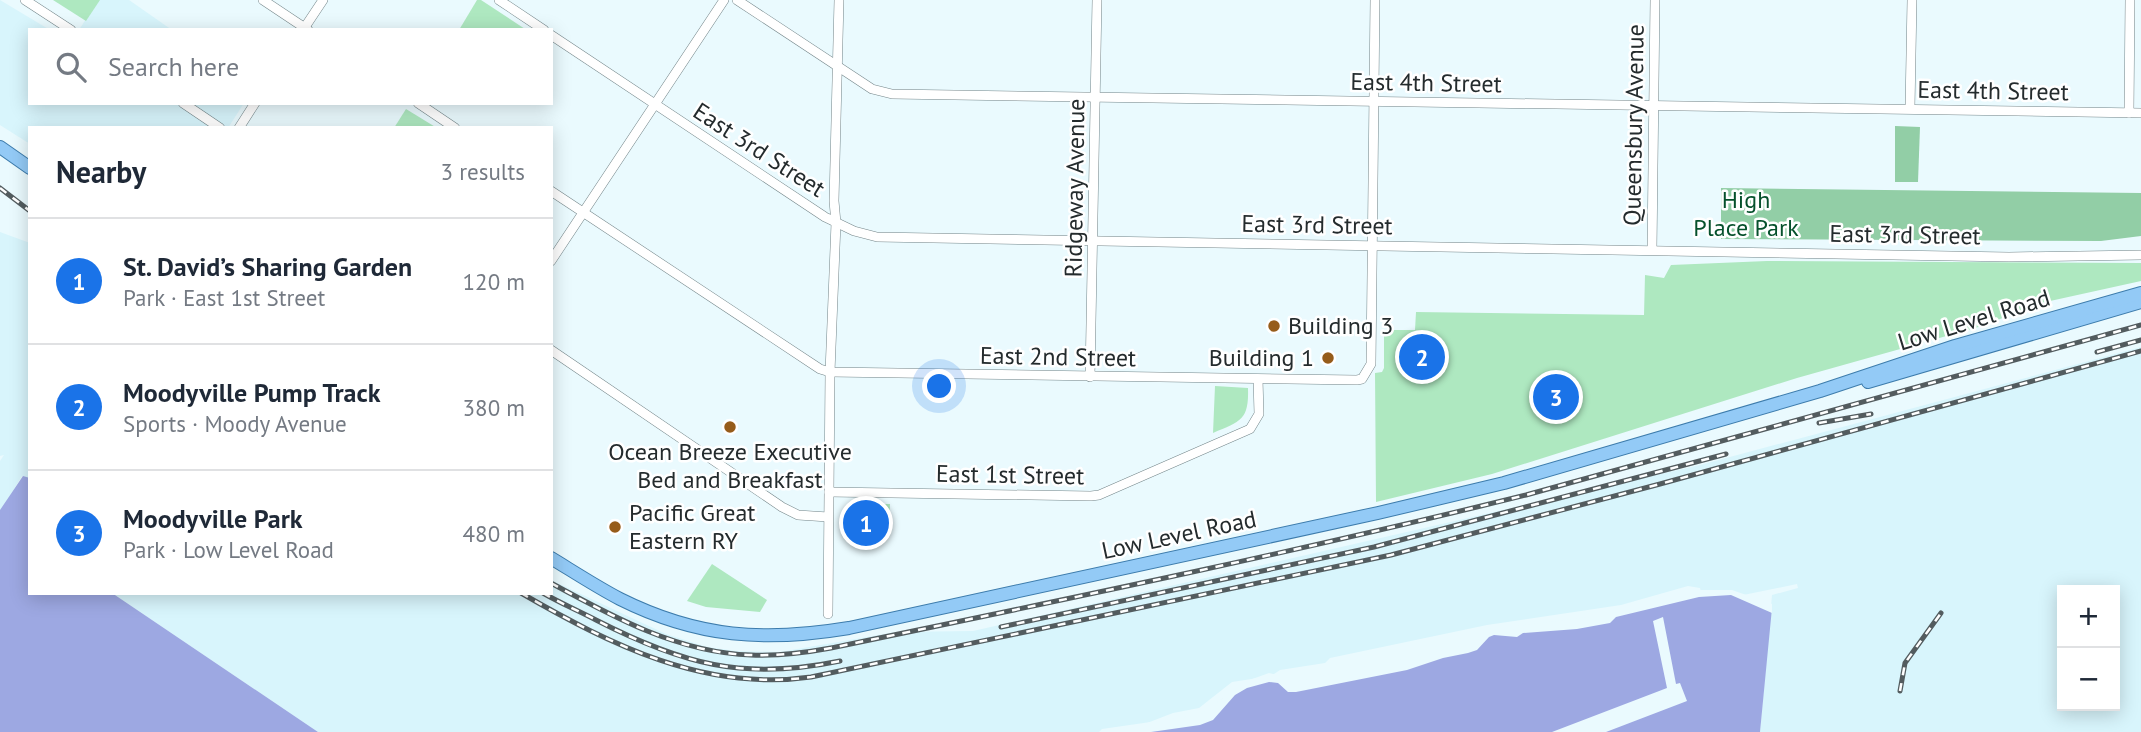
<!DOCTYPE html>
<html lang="en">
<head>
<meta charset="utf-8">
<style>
	:root { --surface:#fff; --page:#f6f6f7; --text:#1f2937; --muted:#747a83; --line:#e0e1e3; --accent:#1a73e8 }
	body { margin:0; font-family:"PT Sans",sans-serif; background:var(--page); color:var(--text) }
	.controls { position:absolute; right:21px; bottom:21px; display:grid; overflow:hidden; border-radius:0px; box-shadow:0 4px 18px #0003 }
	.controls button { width:63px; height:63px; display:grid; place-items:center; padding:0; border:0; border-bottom:2px solid var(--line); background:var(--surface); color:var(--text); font:35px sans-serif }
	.you { position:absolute; left:940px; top:387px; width:24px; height:24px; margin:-18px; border:5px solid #fff; border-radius:50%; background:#1a73e8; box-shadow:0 0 0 10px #1a73e833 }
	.badge { display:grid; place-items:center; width:46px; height:46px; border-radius:50%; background:var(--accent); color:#fff; font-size:23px; font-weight:700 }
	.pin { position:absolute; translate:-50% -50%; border:4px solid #fff; box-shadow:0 2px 7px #0006 }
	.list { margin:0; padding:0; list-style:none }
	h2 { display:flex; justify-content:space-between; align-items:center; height:91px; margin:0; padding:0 28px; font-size:30px }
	h2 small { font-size:23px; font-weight:400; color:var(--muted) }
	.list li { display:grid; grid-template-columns:46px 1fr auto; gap:21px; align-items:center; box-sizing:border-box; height:126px; padding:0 28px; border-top:2px solid var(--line) }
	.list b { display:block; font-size:26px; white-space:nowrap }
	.list p { margin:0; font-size:23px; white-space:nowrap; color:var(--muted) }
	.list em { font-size:23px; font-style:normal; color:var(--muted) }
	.icon { flex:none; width:38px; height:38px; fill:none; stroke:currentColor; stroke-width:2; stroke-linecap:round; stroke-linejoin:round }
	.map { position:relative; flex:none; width:2141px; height:732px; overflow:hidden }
	.search { position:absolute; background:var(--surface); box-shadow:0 4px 18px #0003; left:28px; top:28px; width:525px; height:77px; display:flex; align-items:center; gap:18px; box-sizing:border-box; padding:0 24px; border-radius:0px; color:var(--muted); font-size:26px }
	.panel { position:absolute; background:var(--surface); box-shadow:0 4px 18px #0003; left:28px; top:126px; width:525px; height:469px; border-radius:0px }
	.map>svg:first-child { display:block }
	.built { fill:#d8f5fc; fill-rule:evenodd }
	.green { fill:#aee8c0 }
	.forest { fill:#92cea6 }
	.water { fill:#9da8e2 }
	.pier { fill:#eafafe }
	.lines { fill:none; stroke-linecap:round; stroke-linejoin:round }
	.minor-casing { stroke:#738589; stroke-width:10 }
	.major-casing { stroke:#3d7cac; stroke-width:14 }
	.minor { stroke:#fff; stroke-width:9 }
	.major { stroke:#93caf6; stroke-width:12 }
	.rail-casing { stroke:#535c5f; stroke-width:5 }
	.rail { stroke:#fff; stroke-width:2.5; stroke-dasharray:8; stroke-linecap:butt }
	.poi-dot { fill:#965c1a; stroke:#fff; stroke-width:2.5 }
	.labels { text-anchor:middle; stroke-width:5; stroke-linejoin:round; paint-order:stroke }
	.street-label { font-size:24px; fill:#242b2d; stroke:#fff }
	.park-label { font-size:24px; fill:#06512c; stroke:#fff }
	.poi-label { font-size:24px; fill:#242b2d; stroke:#fff; text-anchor:start }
</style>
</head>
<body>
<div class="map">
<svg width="2141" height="732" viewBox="0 0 2141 732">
	<rect width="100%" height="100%" fill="#eafafe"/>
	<!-- built -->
	<g class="built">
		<polygon points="0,0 50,30 30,30 30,103 244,103 228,128 30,128 30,144 0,125"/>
		<polygon points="98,0 129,0 172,30 79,30"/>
		<polygon points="0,232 30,243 30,478 22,476 0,512 0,461 4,455 0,456"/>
		<path d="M 2141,347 L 2141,732 L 1760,732 L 1772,595 L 1798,588 L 1797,584 L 1704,603 L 1700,588 L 1688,586 L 1621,605 L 1487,625 L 1330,658 L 1325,663 L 1280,670 L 1271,676 L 1232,682 L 1199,708 L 1173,713 L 1129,730 L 1103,732 L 318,732 L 112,593 L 551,593 L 551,580 L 666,634 L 707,647 L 736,651 L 780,652 L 896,632 L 973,631 L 1700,465 ZM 2062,590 L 2115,590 L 2115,706 L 2062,706 Z"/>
	</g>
	<!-- green -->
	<g class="green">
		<polygon points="53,0 100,0 86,21"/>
		<polygon points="477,0 481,0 525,29 459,30"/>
		<polygon points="406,109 437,128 394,128"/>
		<polygon points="1767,261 2141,263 2141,281 2041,303 1982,326 1797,378 1492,474 1376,502 1375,373 1382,372 1384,368 1384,330 1415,330 1416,312 1644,315 1645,275 1664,278 1671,265"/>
		<path d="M 1215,386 L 1248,388 C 1249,420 1241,421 1213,433 Z"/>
		<polygon points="854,504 890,504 889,534 842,532 845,513 851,510"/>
		<polygon points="712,564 767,600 760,612 706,607 687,601"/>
	</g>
	<!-- forest -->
	<g class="forest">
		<polygon points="1895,126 1920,127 1918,182 1895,182"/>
		<polygon points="1721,188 2141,193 2141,236 2101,241 1721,239"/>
	</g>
	<!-- water -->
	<g class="water">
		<polygon points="23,476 30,478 30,593 112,593 318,732 0,732 0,510"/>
		<polygon points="1728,592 1772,608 1760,732 1103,732 1200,719 1234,689 1271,676 1288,684 1472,647 1487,634 1613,615 1668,600"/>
	</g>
	<!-- pier -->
	<g class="pier">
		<polygon points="1698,590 1732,590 1772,604 1772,613 1731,595 1699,597 1616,617 1610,623 1577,629 1523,633 1517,637 1494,635 1489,637 1477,650 1468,653 1443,658 1407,670 1296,692 1288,692 1278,683 1269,682 1247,688 1235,695 1213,720 1200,725 1151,732 1099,732 1102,729 1199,715 1223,698 1233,686 1269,673 1282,676 1294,682 1471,644 1490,629 1590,617"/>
		<polygon points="1663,617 1676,684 1680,683 1687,701 1606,732 1552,732 1667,688 1653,621"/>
	</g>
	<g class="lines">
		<!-- minor casing -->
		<g class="minor-casing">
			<g id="minor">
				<polyline points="25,0 71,30"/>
				<polyline points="263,0 308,30"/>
				<polyline points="499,0 544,30"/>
				<polyline points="737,0 872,89 892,94 2141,113"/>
				<polyline points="303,30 323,0"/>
				<polyline points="551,35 825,217 854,231 877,237 2009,257 2141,255"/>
				<polyline points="183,103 220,128"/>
				<polyline points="418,103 455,128"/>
				<polyline points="1910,108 1912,0"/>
				<polyline points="2129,113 2130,0"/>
				<polyline points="239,128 255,103"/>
				<polyline points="551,191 820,369 830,372 1357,380 1362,379 1371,364 1375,0"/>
				<polyline points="1652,250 1655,0"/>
				<polyline points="551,261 724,0"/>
				<polyline points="551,350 782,507 798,515 828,517"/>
				<polyline points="1090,377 1097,0"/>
				<polyline points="829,492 1091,496 1099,495 1250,429 1259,414 1258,379"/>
				<polyline points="828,614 830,372 836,223 834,201 839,0"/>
			</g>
		</g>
		<!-- major casing -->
		<g class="major-casing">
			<g id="major">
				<polyline points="0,147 30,168"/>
				<polyline points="1868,382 2141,302"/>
				<path d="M 551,558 C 574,572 597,587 620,599 C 698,638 765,642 849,628 L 1378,513 L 1504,483 L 1820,391 L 1955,346 L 2141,293"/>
			</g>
		</g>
		<!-- minor -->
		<use href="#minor" class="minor"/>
		<!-- major -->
		<use href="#major" class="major"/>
		<!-- rail casing -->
		<g class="rail-casing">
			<g id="rail">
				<polyline points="0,188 30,211"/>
				<polyline points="2097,352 2141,340"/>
				<polyline points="1819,423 1871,414"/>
				<path d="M 551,583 C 613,617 679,653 751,655 C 778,656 804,653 831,648 C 1063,600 1296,552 1526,495 L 2141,325"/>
				<path d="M 521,593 C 611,645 705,692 811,677 L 1391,555 L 1660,484 L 2141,351"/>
				<path d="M 543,593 C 560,603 579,611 596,620 C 682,664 743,681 840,661"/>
				<polyline points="1001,627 1374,547 1726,454"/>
				<polyline points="1900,691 1905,663 1941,613"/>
			</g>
		</g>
		<!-- rail -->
		<use href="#rail" class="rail"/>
	</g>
	<!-- markers -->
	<g class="poi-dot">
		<circle cx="1274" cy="326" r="7"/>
		<circle cx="1328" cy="358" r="7"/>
		<circle cx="730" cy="427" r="7"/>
		<circle cx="615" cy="527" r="7"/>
	</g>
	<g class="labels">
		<!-- street labels -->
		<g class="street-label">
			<text transform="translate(1426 83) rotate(1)" y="8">East 4th Street</text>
			<text transform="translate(1993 91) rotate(1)" y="8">East 4th Street</text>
			<text transform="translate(1634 125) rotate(-89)" y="8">Queensbury Avenue</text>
			<text transform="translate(759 150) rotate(33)" y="8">East 3rd Street</text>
			<text transform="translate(1075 188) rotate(-89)" y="8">Ridgeway Avenue</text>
			<text transform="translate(1317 225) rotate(1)" y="8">East 3rd Street</text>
			<text transform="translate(1905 235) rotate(1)" y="8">East 3rd Street</text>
			<text transform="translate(1974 320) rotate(-17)" y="8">Low Level Road</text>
			<text transform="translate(1058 357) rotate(1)" y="8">East 2nd Street</text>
			<text transform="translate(1010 475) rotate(1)" y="8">East 1st Street</text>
			<text transform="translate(1179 535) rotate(-12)" y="8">Low Level Road</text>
		</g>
		<!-- park labels -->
		<g class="park-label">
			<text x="1746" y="208">High<tspan x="1746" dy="28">Place Park</tspan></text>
		</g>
		<!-- poi labels -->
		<g class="poi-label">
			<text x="1288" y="334">Building 3</text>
			<text x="1314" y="366" text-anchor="end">Building 1</text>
			<text x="730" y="460" text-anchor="middle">Ocean Breeze Executive<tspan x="730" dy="28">Bed and Breakfast</tspan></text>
			<text x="629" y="521">Pacific Great<tspan x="629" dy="28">Eastern RY</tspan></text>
		</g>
	</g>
</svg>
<div class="controls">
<button>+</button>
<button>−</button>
</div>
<div class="you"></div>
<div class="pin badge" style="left:866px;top:523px">1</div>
<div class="pin badge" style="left:1422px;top:357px">2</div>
<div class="pin badge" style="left:1556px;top:397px">3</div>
<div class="search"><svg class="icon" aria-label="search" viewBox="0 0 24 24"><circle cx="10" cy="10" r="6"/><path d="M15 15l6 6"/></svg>Search here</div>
<section class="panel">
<h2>Nearby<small>3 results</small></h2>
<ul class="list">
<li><span class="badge">1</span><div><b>St. David’s Sharing Garden</b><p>Park · East 1st Street</p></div><em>120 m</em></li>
<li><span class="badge">2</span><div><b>Moodyville Pump Track</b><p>Sports · Moody Avenue</p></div><em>380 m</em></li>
<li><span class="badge">3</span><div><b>Moodyville Park</b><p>Park · Low Level Road</p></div><em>480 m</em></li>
</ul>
</section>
</div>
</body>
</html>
